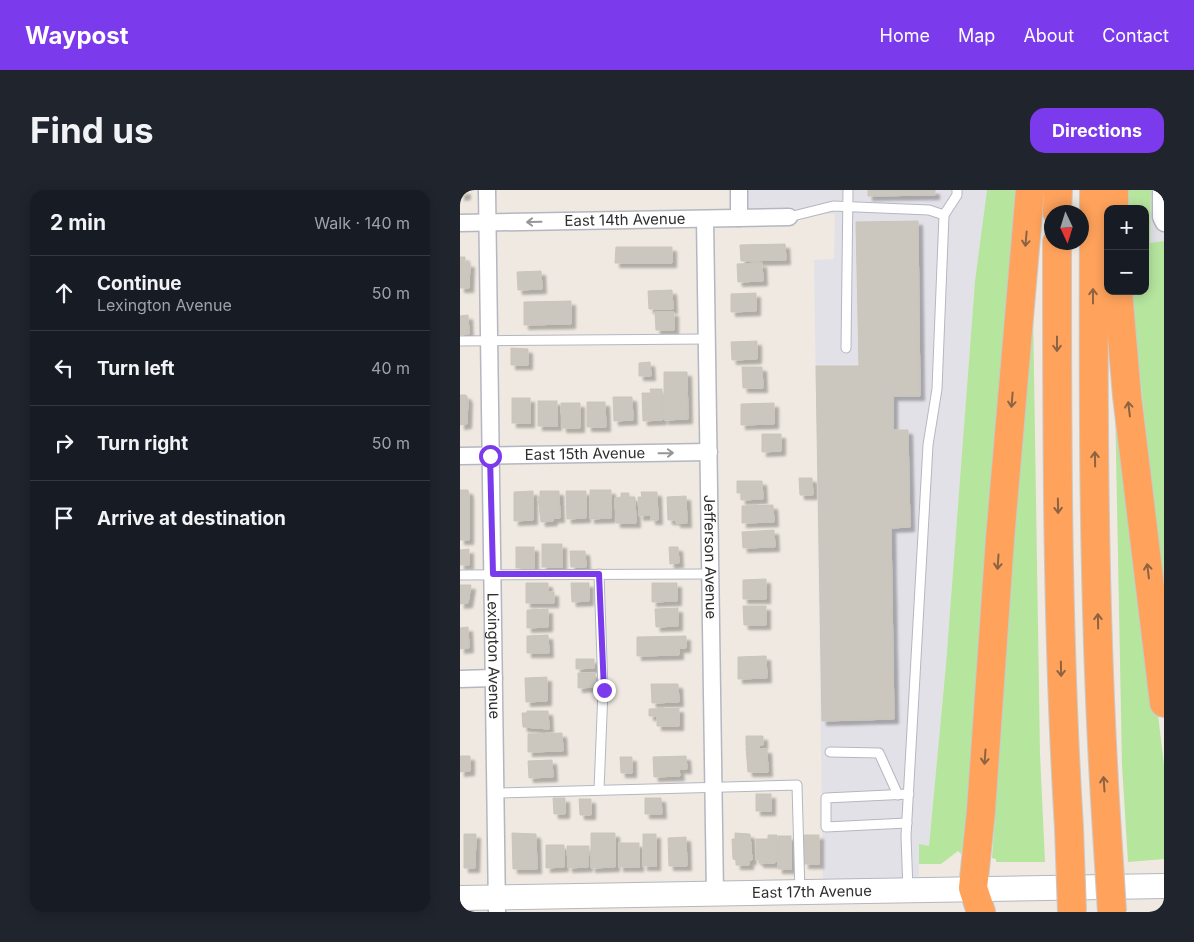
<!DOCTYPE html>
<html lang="en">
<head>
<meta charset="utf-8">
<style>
	:root { --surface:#171b24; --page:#20242c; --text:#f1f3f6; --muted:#9ea1a6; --line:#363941; --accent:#7c3aed }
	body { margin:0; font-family:Inter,sans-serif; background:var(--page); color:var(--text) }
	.controls { position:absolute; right:15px; top:15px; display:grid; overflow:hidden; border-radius:10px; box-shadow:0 2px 12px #0003 }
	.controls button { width:45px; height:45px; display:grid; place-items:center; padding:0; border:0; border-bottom:1px solid var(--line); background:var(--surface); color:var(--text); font:25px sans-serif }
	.compass { position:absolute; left:584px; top:15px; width:45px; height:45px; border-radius:50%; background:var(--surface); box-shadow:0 2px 12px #0003; rotate:176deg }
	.stop { position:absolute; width:15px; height:15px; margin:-11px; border:4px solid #7c3aed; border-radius:50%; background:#fff }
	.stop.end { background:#7c3aed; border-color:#fff; box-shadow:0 1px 5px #0008 }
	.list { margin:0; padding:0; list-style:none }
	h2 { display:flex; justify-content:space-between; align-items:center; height:65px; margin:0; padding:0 20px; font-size:21px }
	h2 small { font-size:16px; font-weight:400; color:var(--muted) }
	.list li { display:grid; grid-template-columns:32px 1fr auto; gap:15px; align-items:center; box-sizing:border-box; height:75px; padding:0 20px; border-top:1px solid var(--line) }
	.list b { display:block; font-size:19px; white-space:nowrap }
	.list p { margin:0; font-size:16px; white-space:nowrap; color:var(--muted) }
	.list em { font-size:16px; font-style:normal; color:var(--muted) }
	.icon { flex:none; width:28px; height:28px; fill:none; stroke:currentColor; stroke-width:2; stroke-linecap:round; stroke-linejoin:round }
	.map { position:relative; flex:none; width:704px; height:722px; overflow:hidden; border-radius:15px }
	header { display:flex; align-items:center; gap:30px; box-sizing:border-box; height:70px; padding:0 25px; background:var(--accent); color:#fff }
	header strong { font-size:24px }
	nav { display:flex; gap:28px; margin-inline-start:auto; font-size:18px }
	.intro { display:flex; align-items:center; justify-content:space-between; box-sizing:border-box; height:120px; padding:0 30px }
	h1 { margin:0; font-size:35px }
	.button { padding:12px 22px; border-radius:15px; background:var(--accent); color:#fff; font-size:18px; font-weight:700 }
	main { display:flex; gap:30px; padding:0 30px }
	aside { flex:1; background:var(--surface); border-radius:15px; box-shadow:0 2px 12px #0003 }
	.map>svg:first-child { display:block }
	.industrial { fill:#e3e1e8 }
	.green { fill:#b6e59e }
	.building { fill:#cbc7bf; stroke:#cbc5ba; filter:url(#shadow) }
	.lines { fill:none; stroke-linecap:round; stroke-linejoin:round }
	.lane-casing { stroke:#b4b7c1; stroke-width:11 }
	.street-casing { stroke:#b4b7c1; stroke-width:19 }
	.secondary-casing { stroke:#b4b7c1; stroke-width:26 }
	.highway-casing { stroke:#c9c9c9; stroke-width:30 }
	.lane { stroke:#fff; stroke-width:9 }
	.street { stroke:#fff; stroke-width:16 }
	.secondary { stroke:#fff; stroke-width:24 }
	.highway { stroke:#ffa35c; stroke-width:28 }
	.highway-bridge-casing { stroke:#c9c9c9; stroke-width:30; stroke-linecap:butt }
	.highway-bridge { stroke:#ffa35c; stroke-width:28 }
	.oneway { stroke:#969696 }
	.oneway2 { stroke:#8c6343 }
	.route { stroke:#7c3aed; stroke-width:6 }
	.labels { text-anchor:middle; stroke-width:4; stroke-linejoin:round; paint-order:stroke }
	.street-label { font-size:15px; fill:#2e2e2e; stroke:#fff }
</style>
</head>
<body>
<header>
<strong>Waypost</strong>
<nav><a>Home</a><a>Map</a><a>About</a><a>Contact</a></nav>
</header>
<div class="intro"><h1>Find us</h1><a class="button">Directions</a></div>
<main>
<aside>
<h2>2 min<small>Walk · 140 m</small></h2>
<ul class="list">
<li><svg class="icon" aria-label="ahead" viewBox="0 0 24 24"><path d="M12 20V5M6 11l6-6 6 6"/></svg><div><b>Continue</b><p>Lexington Avenue</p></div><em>50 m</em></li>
<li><svg class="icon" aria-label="left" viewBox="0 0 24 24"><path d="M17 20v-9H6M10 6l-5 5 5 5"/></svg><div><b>Turn left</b></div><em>40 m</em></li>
<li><svg class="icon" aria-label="right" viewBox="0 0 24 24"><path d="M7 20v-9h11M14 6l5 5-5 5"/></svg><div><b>Turn right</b></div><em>50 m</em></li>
<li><svg class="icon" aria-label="arrive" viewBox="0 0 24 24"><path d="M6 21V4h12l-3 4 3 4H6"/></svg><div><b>Arrive at destination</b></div></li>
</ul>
</aside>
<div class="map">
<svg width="704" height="722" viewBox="0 0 704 722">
	<defs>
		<filter id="shadow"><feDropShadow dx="4.5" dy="4.5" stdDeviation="1" flood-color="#0004"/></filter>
	</defs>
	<rect width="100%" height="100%" fill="#efe9e1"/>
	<!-- industrial -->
	<g class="industrial">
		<polygon points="278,0 527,0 515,91 486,474 469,656 459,655 459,699 363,703 354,70 374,69 375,24 278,26"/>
		<polygon points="691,0 704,0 704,51 690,54"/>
	</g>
	<!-- green -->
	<g class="green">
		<polygon points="527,0 558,0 505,651 501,664 498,661 481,674 459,674 459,654 469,656 486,474 515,91"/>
		<polygon points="665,0 691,0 690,53 704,51 704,411 671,101 685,101 685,19 665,19"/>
		<polygon points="573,119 580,564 585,672 536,672 536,669 532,668 542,524 550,347"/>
		<polygon points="654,157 704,575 704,669 668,672 662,575"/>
	</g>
	<!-- building -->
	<g class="building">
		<polygon points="0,0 6,0 6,5 0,6"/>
		<polygon points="408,0 475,0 475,5 408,6"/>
		<polygon points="458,31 460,206 433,206 433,240 448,240 450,337 431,338 434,529 362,531 356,176 399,176 396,32"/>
		<polygon points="325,54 326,70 281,71 280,55"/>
		<polygon points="156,57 212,57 212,73 155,73"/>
		<polygon points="0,67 5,67 5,73 10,73 9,98 0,98"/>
		<polygon points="302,73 303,91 278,92 277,74"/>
		<polygon points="81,81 82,99 58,100 57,82"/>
		<polygon points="212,100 213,119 189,119 188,101"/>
		<polygon points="296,103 296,121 271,122 271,104"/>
		<polygon points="111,111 111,134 64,135 64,112"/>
		<polygon points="195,122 214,122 214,140 196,140"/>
		<polygon points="8,125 9,144 0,145 0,126"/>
		<polygon points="297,151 297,169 272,170 271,152"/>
		<polygon points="51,158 68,159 68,175 51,175"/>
		<polygon points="190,172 191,186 179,186 179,173"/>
		<polygon points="282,177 302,177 303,198 283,198"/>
		<polygon points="204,182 227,182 228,229 204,230"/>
		<polygon points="190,199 202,199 202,230 183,231 182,203 191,203"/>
		<polygon points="0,205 6,205 8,209 7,234 0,235"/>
		<polygon points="153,207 172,207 173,230 154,231"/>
		<rect x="52" y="208" width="18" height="25"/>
		<rect x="78" y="211" width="19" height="25"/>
		<polygon points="127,212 145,212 146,237 127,237"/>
		<polygon points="101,213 120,213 120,238 102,238"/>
		<polygon points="314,213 314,234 281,235 281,214"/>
		<polygon points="302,244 321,244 321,261 302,262"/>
		<polygon points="339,288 352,288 353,305 340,305"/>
		<polygon points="277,291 302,291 303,309 281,310 281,303 277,303"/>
		<polygon points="0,300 8,300 9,304 9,350 0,350"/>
		<polygon points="130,300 151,300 151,328 130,329"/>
		<polygon points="73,301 73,330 54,331 54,302"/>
		<polygon points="80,301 99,301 100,328 93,328 93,331 81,332 78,307 80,307"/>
		<polygon points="106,301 126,301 126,328 107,329"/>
		<polygon points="181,302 197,302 198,330 191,330 191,325 179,326 178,307 182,307"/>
		<polygon points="161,303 169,303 169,307 175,307 176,333 156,333 155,308 161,307"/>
		<polygon points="226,306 227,333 216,333 216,330 208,330 207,307"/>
		<polygon points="313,315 314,332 282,333 282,316"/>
		<polygon points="314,340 315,357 283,358 282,342"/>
		<rect x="82" y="354" width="20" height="23"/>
		<rect x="56" y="357" width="18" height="21"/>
		<polygon points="209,357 218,357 219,373 210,374"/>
		<polygon points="9,359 9,375 0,375 0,360"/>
		<polygon points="110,361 125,361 126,377 111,377"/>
		<polygon points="306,389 306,409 283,409 283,390"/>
		<polygon points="66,393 88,393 88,402 94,402 94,413 66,413"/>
		<polygon points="111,393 129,393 129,411 112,412"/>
		<polygon points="192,393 217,393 217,411 192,412"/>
		<polygon points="0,395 11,395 8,413 0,414"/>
		<polygon points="283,416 306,416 306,435 284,435"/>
		<polygon points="218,418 218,436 196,437 195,419"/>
		<polygon points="88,419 88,437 67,438 67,420"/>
		<polygon points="8,437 9,458 0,459 0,438"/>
		<polygon points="88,445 89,463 67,463 67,446"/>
		<polygon points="226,446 226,458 219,458 219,465 177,466 177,447"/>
		<polygon points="306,466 307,488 278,489 278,467"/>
		<polygon points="116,469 134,469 134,478 116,479"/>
		<polygon points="118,483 135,483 136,497 118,498"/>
		<polygon points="87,487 87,511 66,512 65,488"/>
		<polygon points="191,494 218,494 219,512 192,513"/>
		<polygon points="219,518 219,536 197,536 197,526 189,526 189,519"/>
		<polygon points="67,521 88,521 89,539 63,537 62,523 67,523"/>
		<polygon points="102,543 103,561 68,562 68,544"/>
		<polygon points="286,546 303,546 303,555 299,555 299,559 307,559 308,582 288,582 286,557 289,555 286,556"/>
		<polygon points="0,566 10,566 10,581 0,582"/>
		<polygon points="226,566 227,579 219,579 220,586 194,587 193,567"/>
		<polygon points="160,567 172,567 172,583 161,583"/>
		<polygon points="92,570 93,587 69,588 68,571"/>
		<rect x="296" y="604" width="15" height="17"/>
		<polygon points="93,608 105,608 105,624 94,624"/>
		<polygon points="185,608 201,608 202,624 185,624"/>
		<polygon points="119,609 131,609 131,625 120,625"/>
		<polygon points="52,643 76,644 77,679 53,679"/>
		<polygon points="131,643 155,643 155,677 131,678"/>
		<polygon points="275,643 290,644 292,670 289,670 289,675 276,675 276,670 273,669 272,649 275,649"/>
		<polygon points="4,644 16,644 15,678 4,678"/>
		<rect x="183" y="644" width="13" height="32"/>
		<polygon points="308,645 317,645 317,671 315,670 315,673 299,673 299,670 296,670 296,649 308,649"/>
		<rect x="344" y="645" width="15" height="29"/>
		<rect x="318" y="646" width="13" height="33"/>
		<polygon points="226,647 227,676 209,676 208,648"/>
		<rect x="159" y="653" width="20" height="24"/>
		<polygon points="86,655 104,655 104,677 86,678"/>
		<polygon points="107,656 129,656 128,677 108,678"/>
	</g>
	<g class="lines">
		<!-- lane casing -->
		<g class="lane-casing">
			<g id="lane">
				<polyline points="484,25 497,5 497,0"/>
				<polyline points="329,27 373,16 469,20 484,25 477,199 468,255 446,646 448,700"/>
				<polyline points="0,151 248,149"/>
				<polyline points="386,158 388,0"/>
				<polyline points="139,384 143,500 139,600"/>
				<polyline points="0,385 251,384"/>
				<polyline points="370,562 419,563 438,605"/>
				<polyline points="36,603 337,595 340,703"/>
				<polyline points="447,633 366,637 366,608 449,604"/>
			</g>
		</g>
		<!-- street casing -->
		<g class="street-casing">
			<g id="street">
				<path id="s1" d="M 27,0 L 37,722"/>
				<polyline points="279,0 279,28"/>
				<polyline points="701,0 701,27 704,33"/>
				<path id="s2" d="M 245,29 L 255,705"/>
				<path id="s3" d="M 0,33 L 329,27"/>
				<path id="s4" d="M 0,266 L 249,262"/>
				<polyline points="0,489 34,488"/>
			</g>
		</g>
		<!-- secondary casing -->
		<g class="secondary-casing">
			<g id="secondary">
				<path id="s5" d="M 0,708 L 704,696"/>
			</g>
		</g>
		<!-- highway casing -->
		<g class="highway-casing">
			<g id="highway">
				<path d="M 634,0 C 633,214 633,429 647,642"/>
				<polyline points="654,0 654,19"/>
				<polyline points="597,22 598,0"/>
				<path d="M 597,52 C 597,248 597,443 609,638"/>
				<polyline points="658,101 667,206 704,513"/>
				<polyline points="521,722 513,698 521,621 540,349 570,0"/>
			</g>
		</g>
		<!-- lane -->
		<use href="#lane" class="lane"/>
		<!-- street -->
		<use href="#street" class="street"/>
		<!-- secondary -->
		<use href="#secondary" class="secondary"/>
		<!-- highway -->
		<use href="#highway" class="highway"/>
		<!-- highway-bridge casing -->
		<g class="highway-bridge-casing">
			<g id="highway-bridge">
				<polyline points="609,638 612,722"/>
				<polyline points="647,642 652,722"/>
			</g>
		</g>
		<!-- highway-bridge -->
		<use href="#highway-bridge" class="highway-bridge"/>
	</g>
	<!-- one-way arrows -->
	<defs><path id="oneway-shaft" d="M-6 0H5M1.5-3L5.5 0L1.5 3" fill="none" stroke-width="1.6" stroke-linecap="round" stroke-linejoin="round" transform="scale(1.25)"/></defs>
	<g class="oneway">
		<use href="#oneway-shaft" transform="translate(74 32) rotate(179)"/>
		<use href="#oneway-shaft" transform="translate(206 263) rotate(-1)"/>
	</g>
	<g class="oneway2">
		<use href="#oneway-shaft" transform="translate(566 49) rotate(95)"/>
		<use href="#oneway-shaft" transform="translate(633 106) rotate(-90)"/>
		<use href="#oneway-shaft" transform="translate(597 154) rotate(90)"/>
		<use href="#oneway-shaft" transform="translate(552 210) rotate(95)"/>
		<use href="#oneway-shaft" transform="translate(669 219) rotate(-97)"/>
		<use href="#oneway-shaft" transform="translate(635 269) rotate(-91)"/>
		<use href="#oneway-shaft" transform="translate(598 316) rotate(89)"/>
		<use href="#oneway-shaft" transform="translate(538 372) rotate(94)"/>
		<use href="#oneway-shaft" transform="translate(688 381) rotate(-97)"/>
		<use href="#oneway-shaft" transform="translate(638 431) rotate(-91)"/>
		<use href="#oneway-shaft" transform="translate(601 479) rotate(89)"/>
		<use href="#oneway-shaft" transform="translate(525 567) rotate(94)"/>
		<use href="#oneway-shaft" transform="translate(644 594) rotate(-94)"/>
	</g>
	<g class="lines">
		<!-- route -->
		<polyline class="route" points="30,266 33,384 139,384 144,500"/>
	</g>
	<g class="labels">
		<!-- street labels -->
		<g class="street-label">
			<text dy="5" stroke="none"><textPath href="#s3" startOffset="165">East 14th Avenue</textPath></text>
			<text dy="5" stroke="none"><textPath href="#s4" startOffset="125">East 15th Avenue</textPath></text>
			<text dy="5" stroke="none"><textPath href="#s2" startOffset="338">Jefferson Avenue</textPath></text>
			<text dy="5" stroke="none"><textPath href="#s1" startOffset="466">Lexington Avenue</textPath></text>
			<text dy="5" stroke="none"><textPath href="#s5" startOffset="352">East 17th Avenue</textPath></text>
		</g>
	</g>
</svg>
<div class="controls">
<button>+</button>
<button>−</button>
</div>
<svg class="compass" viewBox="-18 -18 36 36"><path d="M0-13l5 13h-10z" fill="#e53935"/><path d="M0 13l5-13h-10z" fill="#9ea1a6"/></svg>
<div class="stop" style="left:30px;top:266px"></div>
<div class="stop end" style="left:144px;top:500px"></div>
</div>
</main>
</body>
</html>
